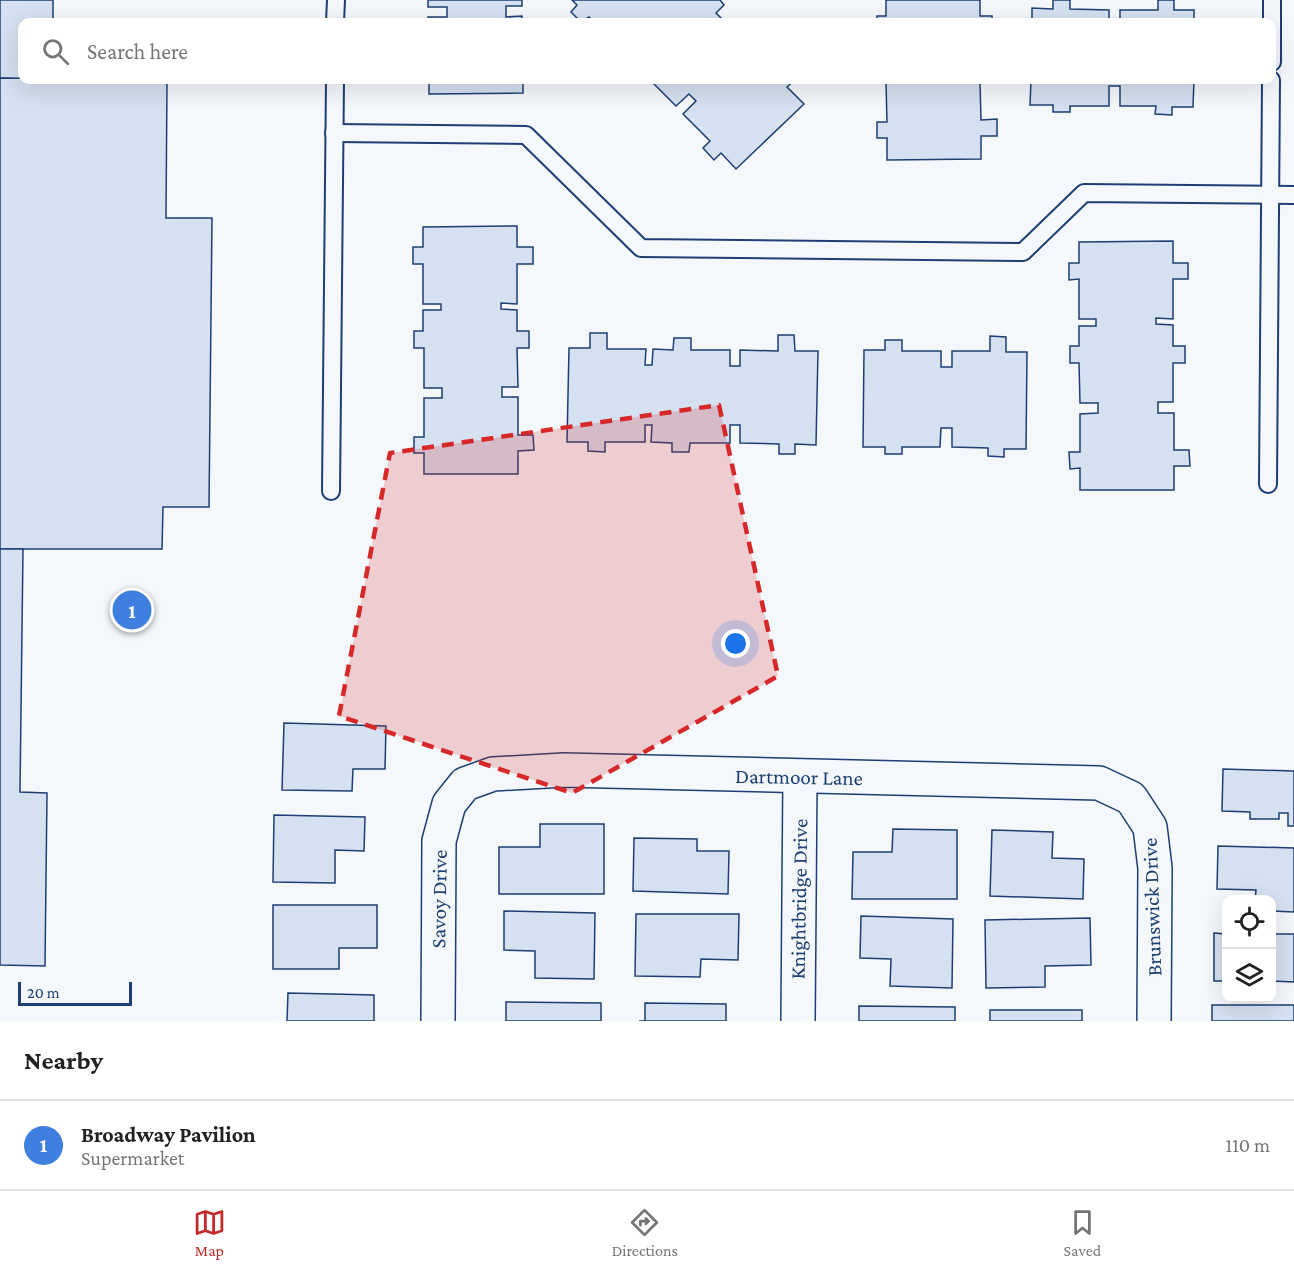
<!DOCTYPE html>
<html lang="en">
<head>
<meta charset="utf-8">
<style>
	:root { --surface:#fff; --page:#f2f2f2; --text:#202124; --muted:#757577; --line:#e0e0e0; --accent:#c62828 }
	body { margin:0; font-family:"Crimson Pro",serif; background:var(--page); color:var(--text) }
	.controls { position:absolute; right:18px; bottom:18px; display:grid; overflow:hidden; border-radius:12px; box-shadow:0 6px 24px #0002 }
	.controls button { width:54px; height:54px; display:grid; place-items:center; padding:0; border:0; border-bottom:2px solid var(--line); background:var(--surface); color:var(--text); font:30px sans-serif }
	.scale { position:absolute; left:18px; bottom:15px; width:114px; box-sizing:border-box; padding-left:6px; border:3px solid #1d3f73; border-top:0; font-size:16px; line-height:21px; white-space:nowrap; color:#1d3f73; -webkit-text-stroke:4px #f4f7fb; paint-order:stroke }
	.you { position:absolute; left:736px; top:644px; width:21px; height:21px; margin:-15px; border:4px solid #fff; border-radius:50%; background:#1a73e8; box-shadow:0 0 0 9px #1a73e833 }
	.badge { display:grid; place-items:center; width:39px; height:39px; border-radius:50%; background:var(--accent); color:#fff; font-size:20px; font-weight:700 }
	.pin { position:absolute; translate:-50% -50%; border:3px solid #fff; box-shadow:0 2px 6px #0006 }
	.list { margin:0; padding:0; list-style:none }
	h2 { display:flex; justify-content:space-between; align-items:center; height:78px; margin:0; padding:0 24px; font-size:26px }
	h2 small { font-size:20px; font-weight:400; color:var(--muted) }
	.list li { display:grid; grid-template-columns:39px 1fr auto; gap:18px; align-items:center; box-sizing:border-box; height:90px; padding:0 24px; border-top:2px solid var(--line) }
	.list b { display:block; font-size:22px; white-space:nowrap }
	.list p { margin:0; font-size:20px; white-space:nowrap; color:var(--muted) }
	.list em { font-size:20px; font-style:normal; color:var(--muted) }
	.icon { flex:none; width:33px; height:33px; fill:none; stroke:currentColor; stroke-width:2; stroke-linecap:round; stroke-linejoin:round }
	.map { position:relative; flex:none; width:1294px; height:1021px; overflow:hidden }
	.search { position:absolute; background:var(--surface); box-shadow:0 6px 24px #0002; left:18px; right:18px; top:18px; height:66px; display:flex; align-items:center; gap:15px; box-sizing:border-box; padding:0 21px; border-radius:12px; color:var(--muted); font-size:22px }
	.sheet { height:168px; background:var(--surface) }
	nav { display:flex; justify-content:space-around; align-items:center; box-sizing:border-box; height:84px; border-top:2px solid var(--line); background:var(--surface); font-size:16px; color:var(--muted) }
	nav a { display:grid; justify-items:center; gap:3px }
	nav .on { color:var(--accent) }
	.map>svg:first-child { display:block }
	.building { fill:#d5e0f0; stroke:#1d3f73; stroke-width:1.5 }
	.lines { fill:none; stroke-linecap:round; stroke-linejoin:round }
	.service-casing { stroke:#1d3f73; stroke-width:20 }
	.minor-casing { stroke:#1d3f73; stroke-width:36 }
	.service { stroke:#f4f7fb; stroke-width:16 }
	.minor { stroke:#f4f7fb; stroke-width:33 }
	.marked { fill:#d62828; fill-opacity:0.2; stroke:#d62828; stroke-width:4.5; stroke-dasharray:12 8; stroke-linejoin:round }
	.labels { text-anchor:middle; stroke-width:4.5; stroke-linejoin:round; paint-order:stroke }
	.street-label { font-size:21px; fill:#1d3f73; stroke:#f4f7fb }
</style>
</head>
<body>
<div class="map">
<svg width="1294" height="1021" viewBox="0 0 1294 1021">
	<rect width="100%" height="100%" fill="#f4f7fb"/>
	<!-- building -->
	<g class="building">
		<polygon points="0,0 53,0 53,22 22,22 22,79 0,78"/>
		<polygon points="428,0 522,0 522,6 506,6 506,17 522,16 522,22 428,22 428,17 447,17 447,7 428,7"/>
		<polygon points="572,0 720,0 724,5 716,13 725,22 594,22 589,17 581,22 571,12 577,5"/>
		<polygon points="886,0 980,0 980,16 992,16 992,22 877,22 877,16 886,16"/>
		<polygon points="1053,0 1070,0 1070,9 1109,10 1109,22 1032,22 1032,8 1053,9"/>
		<polygon points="1158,0 1174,0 1174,10 1194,10 1194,22 1120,22 1120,10 1158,10"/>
		<polygon points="0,78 167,80 166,218 212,218 209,507 163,507 162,549 0,549"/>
		<polygon points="429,80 523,80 523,93 429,94"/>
		<polygon points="650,80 795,80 787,87 804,104 736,169 721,153 714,160 703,148 710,141 683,114 696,101 689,94 676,106"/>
		<polygon points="905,80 965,80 965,83 980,82 981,120 997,119 997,136 981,136 981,159 887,160 887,138 877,138 877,122 887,122 886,83 905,83"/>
		<polygon points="1031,80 1194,80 1193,107 1172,107 1172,115 1155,114 1156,106 1120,106 1120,86 1109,86 1109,106 1070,106 1070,112 1053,112 1053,105 1030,105"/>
		<polygon points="517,226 517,247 533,247 533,264 517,264 517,304 501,303 501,309 517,310 517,331 529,331 529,348 517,348 518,387 502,387 502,397 518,397 518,435 533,435 534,450 518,451 518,474 424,474 424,453 414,453 414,437 424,437 424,398 442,398 442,388 424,388 424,348 414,348 414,331 423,331 423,310 441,310 441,304 423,304 423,264 413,264 413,247 423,247 423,227"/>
		<polygon points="1173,241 1173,263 1188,263 1188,279 1173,279 1173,319 1156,318 1156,324 1173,325 1173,346 1185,346 1185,363 1173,363 1173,402 1158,402 1158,413 1174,413 1174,450 1189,450 1190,466 1174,466 1174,490 1080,490 1080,468 1070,469 1069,452 1080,452 1080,414 1098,413 1098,403 1080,403 1079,363 1070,363 1070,346 1079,346 1079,326 1096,326 1096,319 1079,319 1079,279 1069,280 1069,263 1079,263 1079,242"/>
		<polygon points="590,333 607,333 607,349 646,349 645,365 652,365 653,349 673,350 674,338 691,338 691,350 730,350 730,366 740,366 740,350 778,351 778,335 794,335 795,351 818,351 816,445 795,444 795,454 779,454 779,444 740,443 740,425 730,425 730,443 690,443 689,452 672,452 672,443 651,442 652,425 645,425 645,442 605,442 605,452 588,451 588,442 567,442 569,348 590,348"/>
		<polygon points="990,336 1006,337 1006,352 1027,352 1026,449 1004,449 1004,457 988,456 988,448 952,447 952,428 941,428 940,447 902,447 902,454 885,454 885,447 863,447 864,350 885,350 885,340 902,340 902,351 941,351 941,367 952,367 952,351 990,351"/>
		<polygon points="0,549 23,549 20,792 47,793 45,966 0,965"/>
		<polygon points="284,723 386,726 385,769 353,769 352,791 282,790"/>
		<polygon points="1223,769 1294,771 1294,826 1288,826 1288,813 1279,813 1279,819 1250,819 1250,812 1222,811"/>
		<polygon points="274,815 365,817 364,851 335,850 335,883 273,882"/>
		<polygon points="540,824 604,824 604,894 499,894 499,847 540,847"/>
		<polygon points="893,829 957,830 957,899 852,899 853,852 892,852"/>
		<polygon points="992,830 1053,832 1052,858 1084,859 1083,899 990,896"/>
		<polygon points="634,838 697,839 697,851 729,851 728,894 633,891"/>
		<polygon points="1218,846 1294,848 1294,912 1272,911 1272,900 1255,900 1256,890 1217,889"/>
		<polygon points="273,905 377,905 377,948 339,948 339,969 273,969"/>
		<polygon points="504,911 595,913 594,979 535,978 535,951 504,950"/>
		<polygon points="636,914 739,914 738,960 701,959 700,977 635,976"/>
		<polygon points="861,916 953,919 952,988 890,986 891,959 860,958"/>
		<polygon points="1090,918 1091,965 1045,966 1045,987 986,988 985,920"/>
		<polygon points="1214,933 1226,934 1226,981 1214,981"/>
		<polygon points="1272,934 1294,934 1294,982 1272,981"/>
		<polygon points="288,993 374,995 374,1021 287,1021"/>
		<polygon points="506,1002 601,1003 601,1021 506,1021"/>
		<polygon points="645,1003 726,1004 726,1021 639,1021 645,1021"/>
		<rect x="1212" y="1005" width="82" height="16"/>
		<polygon points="859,1006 955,1007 955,1021 859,1021"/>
		<rect x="990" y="1010" width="92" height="11"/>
	</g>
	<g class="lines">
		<!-- service casing -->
		<g class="service-casing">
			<g id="service">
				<polyline points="335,22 336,0"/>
				<polyline points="1272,62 1272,0"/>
				<polyline points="334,133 526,135 641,248 1023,252 1084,193 1294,195"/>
				<polyline points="1268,484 1271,80"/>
				<polyline points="331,491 335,80"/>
			</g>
		</g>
		<!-- minor casing -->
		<g class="minor-casing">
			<g id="minor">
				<polyline points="438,1021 439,841 449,804 465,784 493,774 564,770 1099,783 1131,798 1150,827 1155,868 1154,1021"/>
				<polyline points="798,1021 800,778"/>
			</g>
		</g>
		<!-- service -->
		<use href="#service" class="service"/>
		<!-- minor -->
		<use href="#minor" class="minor"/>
	</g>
	<!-- marked area -->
	<path class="marked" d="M 719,405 L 778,676 L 572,793 L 339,716 L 390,453 Z"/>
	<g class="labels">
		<!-- street labels -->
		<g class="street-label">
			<text transform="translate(799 777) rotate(1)" y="7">Dartmoor Lane</text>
			<text transform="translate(439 899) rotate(-89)" y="7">Savoy Drive</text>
			<text transform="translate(799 899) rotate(-89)" y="7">Knightbridge Drive</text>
			<text transform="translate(1152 907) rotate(-92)" y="7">Brunswick Drive</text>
		</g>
	</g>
</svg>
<div class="controls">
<button><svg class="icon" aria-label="locate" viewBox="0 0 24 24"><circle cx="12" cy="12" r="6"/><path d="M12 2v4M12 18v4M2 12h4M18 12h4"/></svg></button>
<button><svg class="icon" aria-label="layers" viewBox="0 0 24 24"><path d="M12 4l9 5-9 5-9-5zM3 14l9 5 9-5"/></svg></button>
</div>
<div class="scale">20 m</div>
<div class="you"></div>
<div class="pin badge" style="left:132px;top:610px;background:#3f7fe0">1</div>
<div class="search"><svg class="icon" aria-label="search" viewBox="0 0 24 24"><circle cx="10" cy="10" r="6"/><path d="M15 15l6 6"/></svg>Search here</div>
</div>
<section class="sheet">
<h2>Nearby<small></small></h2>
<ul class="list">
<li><span class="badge" style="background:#3f7fe0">1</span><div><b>Broadway Pavilion</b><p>Supermarket</p></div><em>110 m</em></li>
</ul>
</section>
<nav>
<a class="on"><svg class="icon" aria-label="map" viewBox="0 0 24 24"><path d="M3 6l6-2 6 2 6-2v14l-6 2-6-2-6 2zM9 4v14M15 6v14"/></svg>Map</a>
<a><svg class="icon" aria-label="directions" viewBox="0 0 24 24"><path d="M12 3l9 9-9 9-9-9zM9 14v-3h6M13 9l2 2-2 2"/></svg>Directions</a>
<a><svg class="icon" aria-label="saved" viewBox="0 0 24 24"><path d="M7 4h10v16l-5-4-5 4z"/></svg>Saved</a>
</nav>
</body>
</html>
